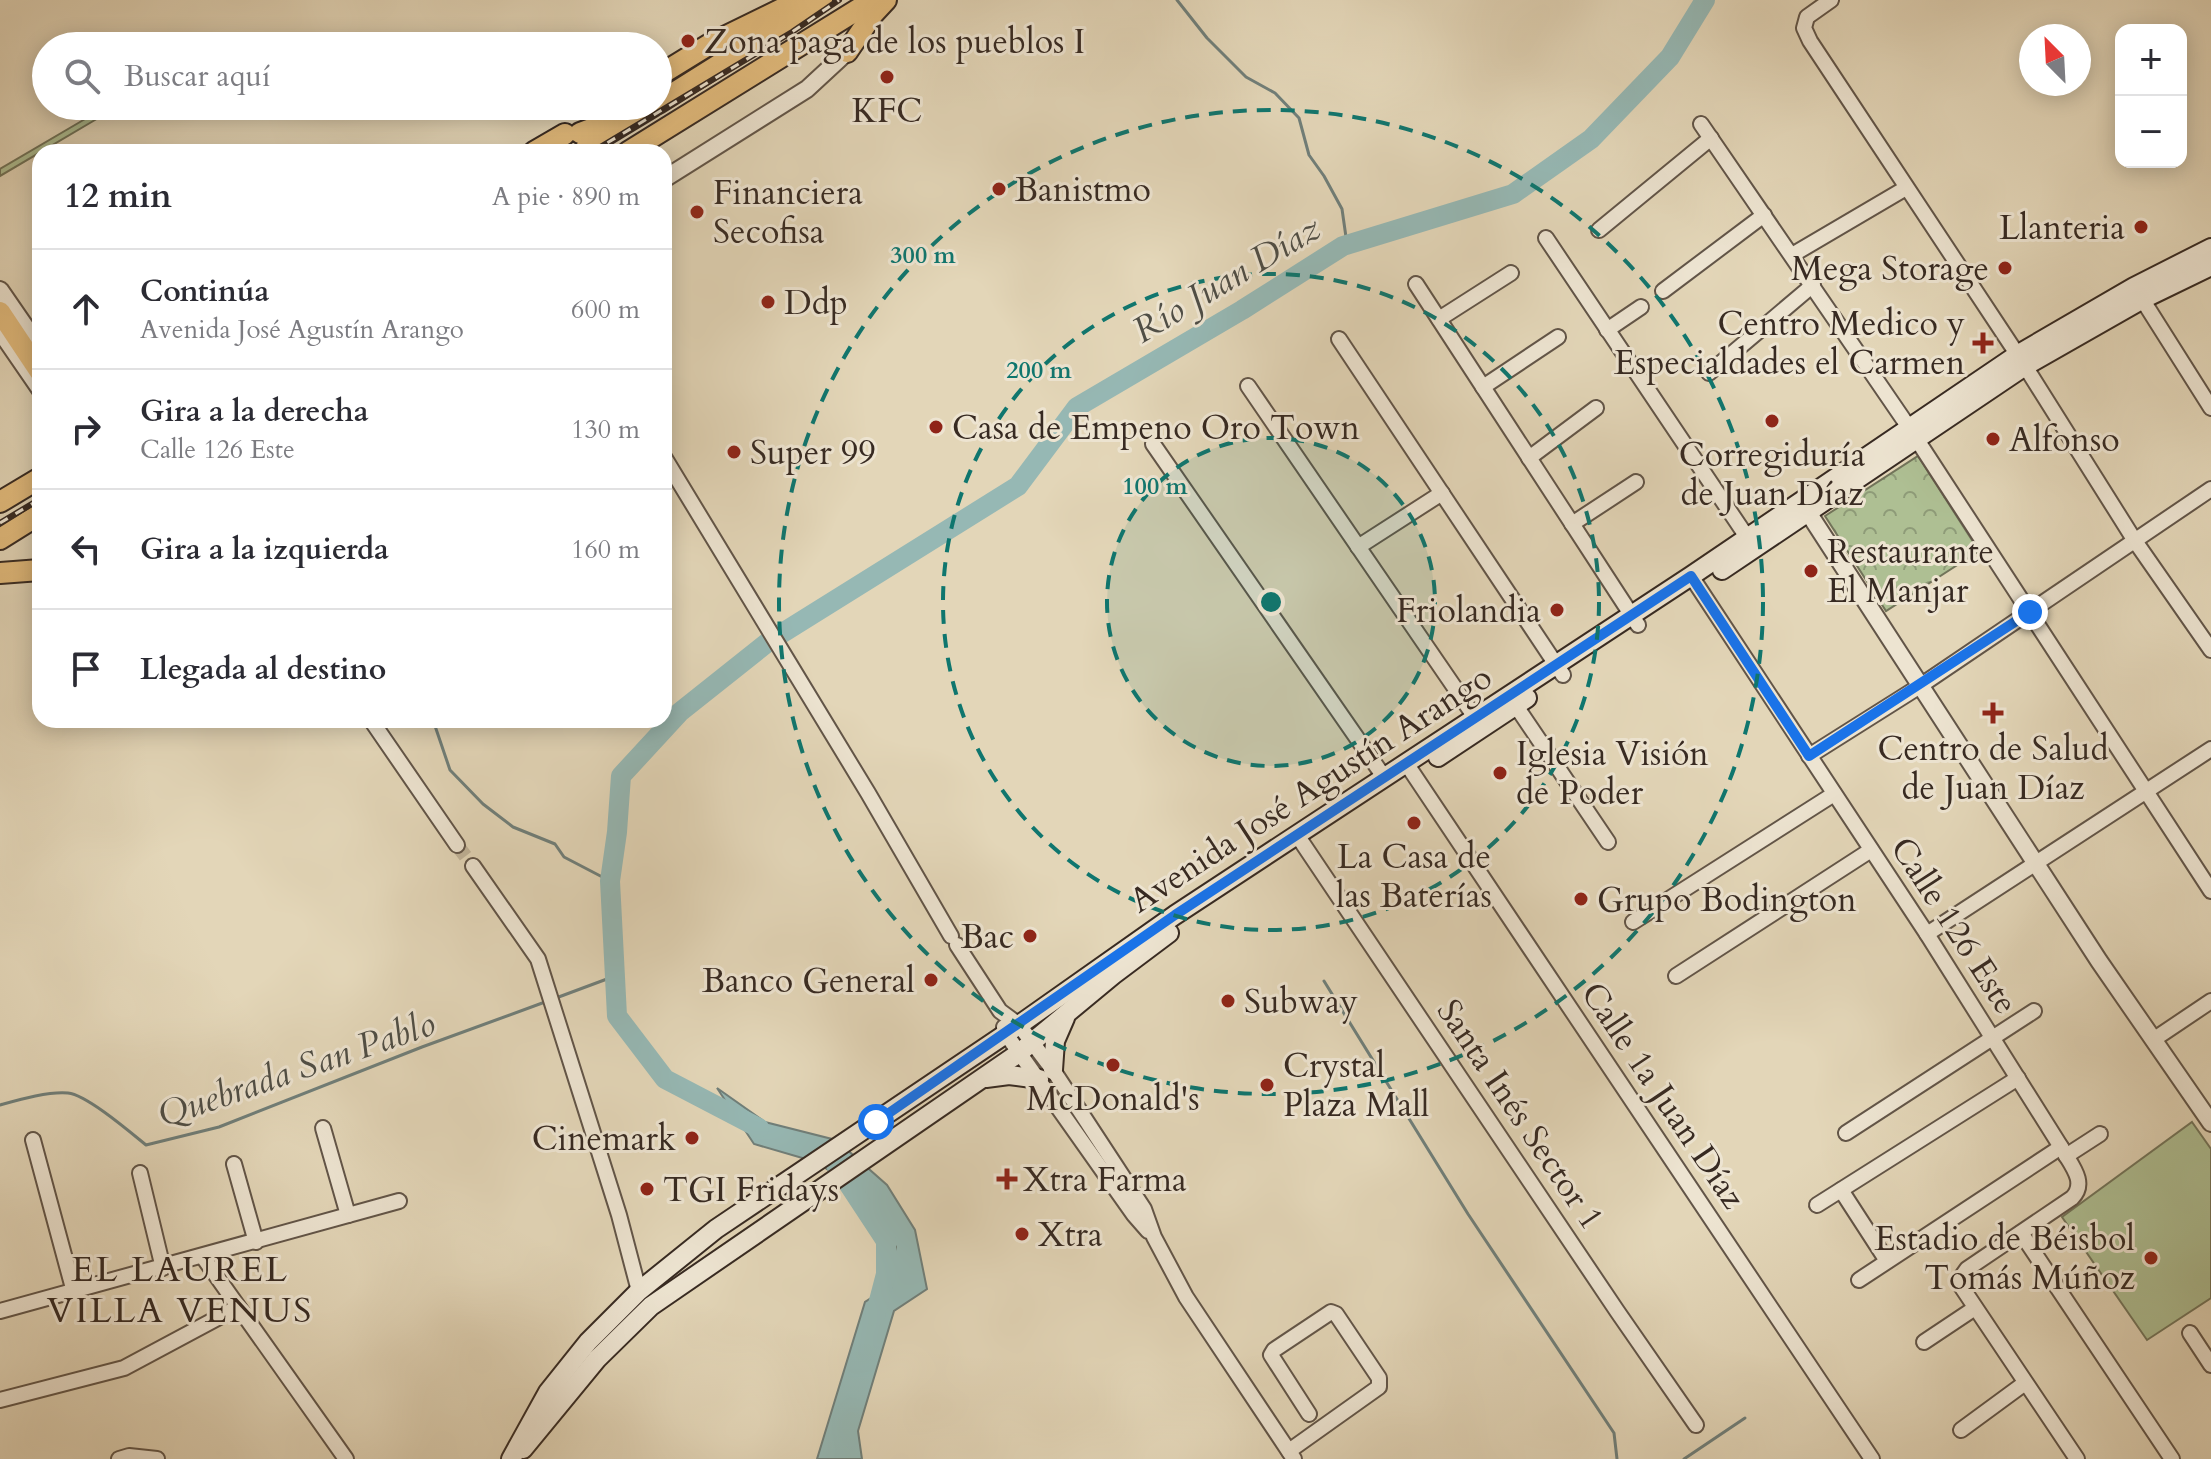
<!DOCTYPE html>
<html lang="es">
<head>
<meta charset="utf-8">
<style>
	:root { --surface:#fff; --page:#f7f7f7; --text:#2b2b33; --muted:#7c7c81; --line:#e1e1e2 }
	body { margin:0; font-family:Cardo,serif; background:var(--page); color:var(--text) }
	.controls { position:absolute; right:24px; top:24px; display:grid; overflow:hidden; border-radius:16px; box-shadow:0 4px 20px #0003 }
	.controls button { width:72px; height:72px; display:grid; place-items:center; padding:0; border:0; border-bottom:2px solid var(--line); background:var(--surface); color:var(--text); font:40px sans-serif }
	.compass { position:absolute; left:2019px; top:24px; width:72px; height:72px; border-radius:50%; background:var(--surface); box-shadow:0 4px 20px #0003; rotate:336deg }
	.stop { position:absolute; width:24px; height:24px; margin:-18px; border:6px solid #1a73e8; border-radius:50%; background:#fff }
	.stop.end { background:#1a73e8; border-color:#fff; box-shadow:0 2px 8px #0008 }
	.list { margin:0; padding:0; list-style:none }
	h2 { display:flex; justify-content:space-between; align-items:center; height:104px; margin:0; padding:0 32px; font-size:34px }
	h2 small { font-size:26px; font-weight:400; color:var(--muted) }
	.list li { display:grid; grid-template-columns:52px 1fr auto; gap:24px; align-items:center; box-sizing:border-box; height:120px; padding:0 32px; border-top:2px solid var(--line) }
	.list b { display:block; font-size:30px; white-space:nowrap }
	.list p { margin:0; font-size:26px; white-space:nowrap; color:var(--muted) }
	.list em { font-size:26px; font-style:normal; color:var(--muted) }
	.icon { flex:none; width:44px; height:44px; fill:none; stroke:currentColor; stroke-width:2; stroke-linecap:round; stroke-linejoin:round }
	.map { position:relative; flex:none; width:2211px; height:1459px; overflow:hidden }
	.search { position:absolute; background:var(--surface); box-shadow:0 4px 20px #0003; left:32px; top:32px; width:640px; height:88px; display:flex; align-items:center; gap:20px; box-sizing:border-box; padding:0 28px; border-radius:44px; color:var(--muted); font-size:30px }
	.panel { position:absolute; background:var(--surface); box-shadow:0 4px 20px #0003; left:32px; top:144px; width:640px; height:584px; border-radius:24px }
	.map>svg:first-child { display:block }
	.grass { fill:#aebf93; stroke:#72745a; stroke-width:2 }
	.park { fill:url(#park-crowns); stroke:#72745a; stroke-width:2 }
	.water { fill:#96b8b4; stroke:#707f7a; stroke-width:2 }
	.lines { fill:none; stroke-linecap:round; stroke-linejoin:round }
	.stream { stroke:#707f7a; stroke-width:3 }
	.river { stroke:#96b8b4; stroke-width:20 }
	.minor-tunnel { stroke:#c1b49a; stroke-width:14; stroke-dasharray:14 7; stroke-linecap:butt }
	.minor-casing { stroke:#625548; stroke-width:18 }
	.tertiary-casing { stroke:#625548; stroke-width:20 }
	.secondary-casing { stroke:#372a22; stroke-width:22 }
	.primary-casing { stroke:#372a22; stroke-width:24 }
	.minor { stroke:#ede4d1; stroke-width:14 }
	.tertiary { stroke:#ede4d1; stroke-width:16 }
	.secondary { stroke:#ede4d1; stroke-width:18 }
	.primary { stroke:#e2bb7c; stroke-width:20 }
	.rail-casing { stroke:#372a22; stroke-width:6 }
	.rail { stroke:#ede4d1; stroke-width:3; stroke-dasharray:9; stroke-linecap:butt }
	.route { stroke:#1a73e8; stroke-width:10 }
	.ring { fill:none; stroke:#0f766e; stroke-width:4; stroke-dasharray:14 10 }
	.poi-dot { fill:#8f2418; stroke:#ede4d1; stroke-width:3 }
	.labels { text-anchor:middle; stroke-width:6; stroke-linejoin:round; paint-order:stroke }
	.poi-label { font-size:34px; fill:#372a22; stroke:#ede4d1; text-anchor:start }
	.street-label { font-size:34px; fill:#372a22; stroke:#ede4d1 }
	.water-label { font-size:36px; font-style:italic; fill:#4f4e46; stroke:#ede4d1 }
	.neighbourhood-label { font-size:36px; letter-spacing:2px; fill:#372a22; stroke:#ede4d1 }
	.centre { fill:#0f766e; stroke:#ede4d1; stroke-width:4 }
	.ring-label { font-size:24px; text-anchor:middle; font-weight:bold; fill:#0f766e; stroke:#ede4d1; stroke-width:6; stroke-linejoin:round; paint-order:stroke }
</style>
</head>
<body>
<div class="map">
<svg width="2211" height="1459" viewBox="0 0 2211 1459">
	<defs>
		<pattern id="park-crowns" width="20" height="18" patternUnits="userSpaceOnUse" patternTransform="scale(2)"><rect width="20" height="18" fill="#aebf93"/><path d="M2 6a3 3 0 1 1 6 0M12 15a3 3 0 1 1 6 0" fill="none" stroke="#8e9b78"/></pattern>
	</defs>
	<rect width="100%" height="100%" fill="#e3d6b8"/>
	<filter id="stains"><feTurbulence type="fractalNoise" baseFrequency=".0025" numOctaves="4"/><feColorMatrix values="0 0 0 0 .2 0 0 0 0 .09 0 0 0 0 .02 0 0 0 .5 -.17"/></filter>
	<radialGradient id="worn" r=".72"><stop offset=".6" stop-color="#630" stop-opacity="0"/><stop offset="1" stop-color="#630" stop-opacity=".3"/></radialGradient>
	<!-- grass -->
	<g class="grass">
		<polygon points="97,112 100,117 0,176 0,169"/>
		<polygon points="2192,1122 2211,1149 2211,1298 2147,1340 2062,1217"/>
	</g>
	<!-- park -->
	<polygon class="park" points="1918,456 1979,551 1886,611 1825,516"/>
	<!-- water -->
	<polygon class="water" points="717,1088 765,1122 836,1140 887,1185 915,1230 927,1289 894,1311 858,1431 862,1459 817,1459 865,1302 885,1289 896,1247 865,1194 816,1162 754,1144"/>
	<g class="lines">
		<!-- stream -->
		<g class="stream">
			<polyline points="1177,0 1207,38 1246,77 1275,93 1299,118 1309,155 1324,176 1342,209 1347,244"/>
			<polyline points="433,720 450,770 483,804 513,827 555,844 564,857 610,881"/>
			<polyline points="1324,981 1468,1214 1614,1433 1617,1459"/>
			<polyline points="556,998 615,976"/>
			<path d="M 0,1105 C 18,1100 49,1091 68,1093 C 87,1095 130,1132 146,1145 L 219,1127 L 422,1047 L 545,1002"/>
			<polyline points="1684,1459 1745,1418"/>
		</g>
		<!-- river -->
		<g class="river">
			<polyline points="759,1128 665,1079 617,1016 610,881 617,832 621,776 680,712 768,642 1018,486 1077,407 1242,310 1343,246 1513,194 1591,139 1670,57 1705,0"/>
			<polyline points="836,1165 886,1241 886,1274 875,1316"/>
		</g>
		<!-- minor-tunnel -->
		<polyline class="minor-tunnel" points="457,845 473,866"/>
		<!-- minor casing -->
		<g class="minor-casing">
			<g id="minor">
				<polyline points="1831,0 1807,17 1804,28 1810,41 2025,366 2135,541 2211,650"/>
				<polyline points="1701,124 1910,429 2211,891"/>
				<polyline points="1599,230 1711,138"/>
				<polyline points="1546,238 1753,546"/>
				<polyline points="1792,255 1906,188"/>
				<polyline points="1416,284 1638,625"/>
				<polyline points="1663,291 1764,215"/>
				<polyline points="2137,291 2211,408"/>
				<polyline points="1439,319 1511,273"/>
				<polyline points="1607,330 1641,307"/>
				<polyline points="1339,339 1563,675"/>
				<polyline points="1709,373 1813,285"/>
				<polyline points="1248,386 1481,726"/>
				<polyline points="1483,387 1558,337"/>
				<polyline points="1153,444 1384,777"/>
				<polyline points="664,457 868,793 951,936"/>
				<polyline points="1529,458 1596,408"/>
				<polyline points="1572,524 1636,482"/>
				<polyline points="1358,547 1442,493"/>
				<path d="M 1691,576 L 1927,934 L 2061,1147 C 2070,1164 2088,1182 2072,1198 L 1967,1269 L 1962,1276 L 1961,1286 L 2077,1459"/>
				<polyline points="1512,700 1608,842"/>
				<polyline points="371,720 457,845"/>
				<polyline points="1809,756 1920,686 2211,489"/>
				<polyline points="1406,763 1872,1459"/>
				<polyline points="1297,835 1617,1311 1696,1425"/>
				<polyline points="473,866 538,959 619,1215 639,1291"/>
				<polyline points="1633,922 1834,794"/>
				<polyline points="1927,934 2211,749"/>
				<polyline points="957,945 1000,1011 1019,1025 1053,1070 1144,1209 1154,1237 1186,1297 1294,1459"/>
				<polyline points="1676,976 1871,850"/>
				<polyline points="1004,1027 1006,1034 1134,1215 1148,1231"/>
				<polyline points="2153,1040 2211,1001"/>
				<polyline points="323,1128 348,1215"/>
				<polyline points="1846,1133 2034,1011"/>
				<polyline points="33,1140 74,1292"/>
				<polyline points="2066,1156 2100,1134"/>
				<polyline points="234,1164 256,1242"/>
				<polyline points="140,1173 163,1268"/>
				<polyline points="1841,1190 1887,1261"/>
				<polyline points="1817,1205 2018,1078"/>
				<polyline points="2021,1233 2172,1459"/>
				<polyline points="203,1257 346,1459"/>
				<polyline points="1859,1280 2061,1147"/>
				<polyline points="0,1311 399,1201"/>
				<polyline points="2190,1333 2211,1365"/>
				<polyline points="1924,1342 1975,1308"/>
				<polyline points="0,1400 124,1368 238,1307"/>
				<polyline points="1961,1430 2025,1383"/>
				<polyline points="1289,1451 1379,1387 1379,1378 1336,1314 1331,1312 1274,1350 1271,1355 1309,1414"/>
				<polyline points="119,1459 129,1456 157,1459"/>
			</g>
		</g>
		<!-- tertiary casing -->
		<g class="tertiary-casing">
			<g id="tertiary">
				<polyline points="664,179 807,89 847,52"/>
				<polyline points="0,290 40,348"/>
				<polyline points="0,331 40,389"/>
				<polyline points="1802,503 2099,961 2211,1123"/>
			</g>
		</g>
		<!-- secondary casing -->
		<g class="secondary-casing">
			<g id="secondary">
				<polyline points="1722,570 2025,366 2143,299 2211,266"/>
				<polyline points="1438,757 1527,698"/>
				<polyline points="1053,1070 1055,1041 1065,1018"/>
				<polyline points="986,1078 1009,1075 1039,1079"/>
				<polyline points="523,1449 597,1359 651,1306 1019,1053 1113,975 1169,933"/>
				<polyline points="511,1459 548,1392 588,1342 639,1291 716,1229 1019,1025 1175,915 1691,576 2017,355 2134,287 2211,248"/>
			</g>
		</g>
		<!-- primary casing -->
		<g class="primary-casing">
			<g id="primary">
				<polyline points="847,52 873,14 886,0"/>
				<polyline points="658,76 710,44 800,0"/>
				<polyline points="658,103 822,0"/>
				<polyline points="580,133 612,121"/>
				<polyline points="587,146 653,106"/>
				<polyline points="534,152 565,134"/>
				<polyline points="628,152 873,0"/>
				<polyline points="0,312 40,372"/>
				<polyline points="0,502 40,478"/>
				<polyline points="0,539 40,514"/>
				<polyline points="0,573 40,570"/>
			</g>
		</g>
		<!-- minor -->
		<use href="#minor" class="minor"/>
		<!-- tertiary -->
		<use href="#tertiary" class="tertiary"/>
		<!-- secondary -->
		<use href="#secondary" class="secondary"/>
		<!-- primary -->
		<use href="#primary" class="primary"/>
		<!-- rail casing -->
		<g class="rail-casing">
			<g id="rail">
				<polyline points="592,152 792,32 839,0"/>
				<polyline points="0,523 40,499"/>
			</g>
		</g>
		<!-- rail -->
		<use href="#rail" class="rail"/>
	</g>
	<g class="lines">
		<!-- route -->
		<polyline class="route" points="876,1122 1175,915 1691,576 1809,756 2030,612"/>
	</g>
	<!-- distance rings -->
	<circle cx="1271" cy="602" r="164" fill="#0f766e" fill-opacity=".12"/>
	<g class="ring">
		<circle cx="1271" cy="602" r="164"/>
		<circle cx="1271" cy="602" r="328"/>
		<circle cx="1271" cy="602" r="492"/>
	</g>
	<!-- markers -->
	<g class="poi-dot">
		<circle cx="688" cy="41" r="8"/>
		<circle cx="887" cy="77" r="8"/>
		<circle cx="999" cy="189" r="8"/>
		<circle cx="697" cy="212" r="8"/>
		<circle cx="2141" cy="227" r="8"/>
		<circle cx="2005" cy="268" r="8"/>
		<circle cx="768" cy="302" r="8"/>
		<path d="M1979 331h8v8h8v8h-8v8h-8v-8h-8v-8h8z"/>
		<circle cx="1772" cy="421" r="8"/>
		<circle cx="936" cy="427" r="8"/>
		<circle cx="1993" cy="439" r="8"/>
		<circle cx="734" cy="452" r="8"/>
		<circle cx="1811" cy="571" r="8"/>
		<circle cx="1557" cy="610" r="8"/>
		<path d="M1989 701h8v8h8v8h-8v8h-8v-8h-8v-8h8z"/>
		<circle cx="1500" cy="773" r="8"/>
		<circle cx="1414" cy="823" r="8"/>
		<circle cx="1581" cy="899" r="8"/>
		<circle cx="1030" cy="936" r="8"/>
		<circle cx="931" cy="980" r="8"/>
		<circle cx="1228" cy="1001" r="8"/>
		<circle cx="1113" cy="1065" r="8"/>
		<circle cx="1267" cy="1085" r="8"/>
		<circle cx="692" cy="1138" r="8"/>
		<path d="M1003 1167h8v8h8v8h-8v8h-8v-8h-8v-8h8z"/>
		<circle cx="647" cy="1189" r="8"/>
		<circle cx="1022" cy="1234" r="8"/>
		<circle cx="2151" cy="1258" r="8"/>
	</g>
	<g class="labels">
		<!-- poi labels -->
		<g class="poi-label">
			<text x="704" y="53">Zona paga de los pueblos I</text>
			<text x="887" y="122" text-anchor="middle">KFC</text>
			<text x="1015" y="201">Banistmo</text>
			<text x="713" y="204">Financiera<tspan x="713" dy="39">Secofisa</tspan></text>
			<text x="2125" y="239" text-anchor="end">Llanteria</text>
			<text x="1989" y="280" text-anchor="end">Mega Storage</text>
			<text x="784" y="314">Ddp</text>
			<text x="1965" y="335" text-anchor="end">Centro Medico y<tspan x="1965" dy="39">Especialdades el Carmen</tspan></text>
			<text x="952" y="439">Casa de Empeno Oro Town</text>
			<text x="2009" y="451">Alfonso</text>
			<text x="750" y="464">Super 99</text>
			<text x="1772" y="466" text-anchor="middle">Corregiduría<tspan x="1772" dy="39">de Juan Díaz</tspan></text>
			<text x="1827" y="563">Restaurante<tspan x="1827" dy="39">El Manjar</tspan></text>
			<text x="1541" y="622" text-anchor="end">Friolandia</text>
			<text x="1993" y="760" text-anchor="middle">Centro de Salud<tspan x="1993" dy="39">de Juan Díaz</tspan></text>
			<text x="1516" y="765">Iglesia Visión<tspan x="1516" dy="39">de Poder</tspan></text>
			<text x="1414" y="868" text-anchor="middle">La Casa de<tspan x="1414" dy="39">las Baterías</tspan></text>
			<text x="1597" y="911">Grupo Bodington</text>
			<text x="1014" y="948" text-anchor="end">Bac</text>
			<text x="915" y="992" text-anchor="end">Banco General</text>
			<text x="1244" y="1013">Subway</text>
			<text x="1283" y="1077">Crystal<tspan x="1283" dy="39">Plaza Mall</tspan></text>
			<text x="1113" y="1110" text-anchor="middle">McDonald's</text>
			<text x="676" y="1150" text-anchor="end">Cinemark</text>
			<text x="1023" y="1191">Xtra Farma</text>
			<text x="663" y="1201">TGI Fridays</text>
			<text x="1038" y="1246">Xtra</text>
			<text x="2135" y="1250" text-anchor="end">Estadio de Béisbol<tspan x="2135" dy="39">Tomás Múñoz</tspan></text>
		</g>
		<!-- street labels -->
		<g class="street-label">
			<text transform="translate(1310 788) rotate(-33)" y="12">Avenida José Agustín Arango</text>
			<text transform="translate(1955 925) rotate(57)" y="12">Calle 126 Este</text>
			<text transform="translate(1664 1095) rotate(56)" y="12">Calle 1a Juan Díaz</text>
			<text transform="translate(1521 1114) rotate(56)" y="12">Santa Inés Sector 1</text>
		</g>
		<!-- water labels -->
		<g class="water-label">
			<text transform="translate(1226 278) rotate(-31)" y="13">Río Juan Díaz</text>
			<text transform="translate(296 1068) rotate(-19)" y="13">Quebrada San Pablo</text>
		</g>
		<!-- neighbourhood labels -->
		<g class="neighbourhood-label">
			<text x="180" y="1281">EL LAUREL<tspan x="180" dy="41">VILLA VENUS</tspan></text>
		</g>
	</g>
	<circle cx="1271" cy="602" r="12" class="centre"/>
	<g class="ring-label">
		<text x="923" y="263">300 m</text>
		<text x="1039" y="378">200 m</text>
		<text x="1155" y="494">100 m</text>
	</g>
	<rect width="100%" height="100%" filter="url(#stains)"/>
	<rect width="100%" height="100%" fill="url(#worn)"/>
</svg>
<div class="controls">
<button>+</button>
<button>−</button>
</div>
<svg class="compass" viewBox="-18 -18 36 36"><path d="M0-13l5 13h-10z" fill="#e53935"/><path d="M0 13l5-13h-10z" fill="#7c7c81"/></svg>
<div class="stop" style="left:876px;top:1122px"></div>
<div class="stop end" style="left:2030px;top:612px"></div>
<div class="search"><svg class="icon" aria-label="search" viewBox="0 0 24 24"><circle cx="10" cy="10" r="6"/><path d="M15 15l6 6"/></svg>Buscar aquí</div>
<section class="panel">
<h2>12 min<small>A pie · 890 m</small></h2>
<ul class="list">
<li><svg class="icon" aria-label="ahead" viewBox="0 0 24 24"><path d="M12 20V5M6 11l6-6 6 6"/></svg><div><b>Continúa</b><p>Avenida José Agustín Arango</p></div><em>600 m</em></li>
<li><svg class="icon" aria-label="right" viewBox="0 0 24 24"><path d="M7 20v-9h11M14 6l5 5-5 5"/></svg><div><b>Gira a la derecha</b><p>Calle 126 Este</p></div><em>130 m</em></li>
<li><svg class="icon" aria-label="left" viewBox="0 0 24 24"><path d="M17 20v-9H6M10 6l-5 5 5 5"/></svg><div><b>Gira a la izquierda</b></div><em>160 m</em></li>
<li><svg class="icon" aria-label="arrive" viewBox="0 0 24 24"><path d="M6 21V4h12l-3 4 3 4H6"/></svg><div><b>Llegada al destino</b></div></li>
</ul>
</section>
</div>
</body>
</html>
